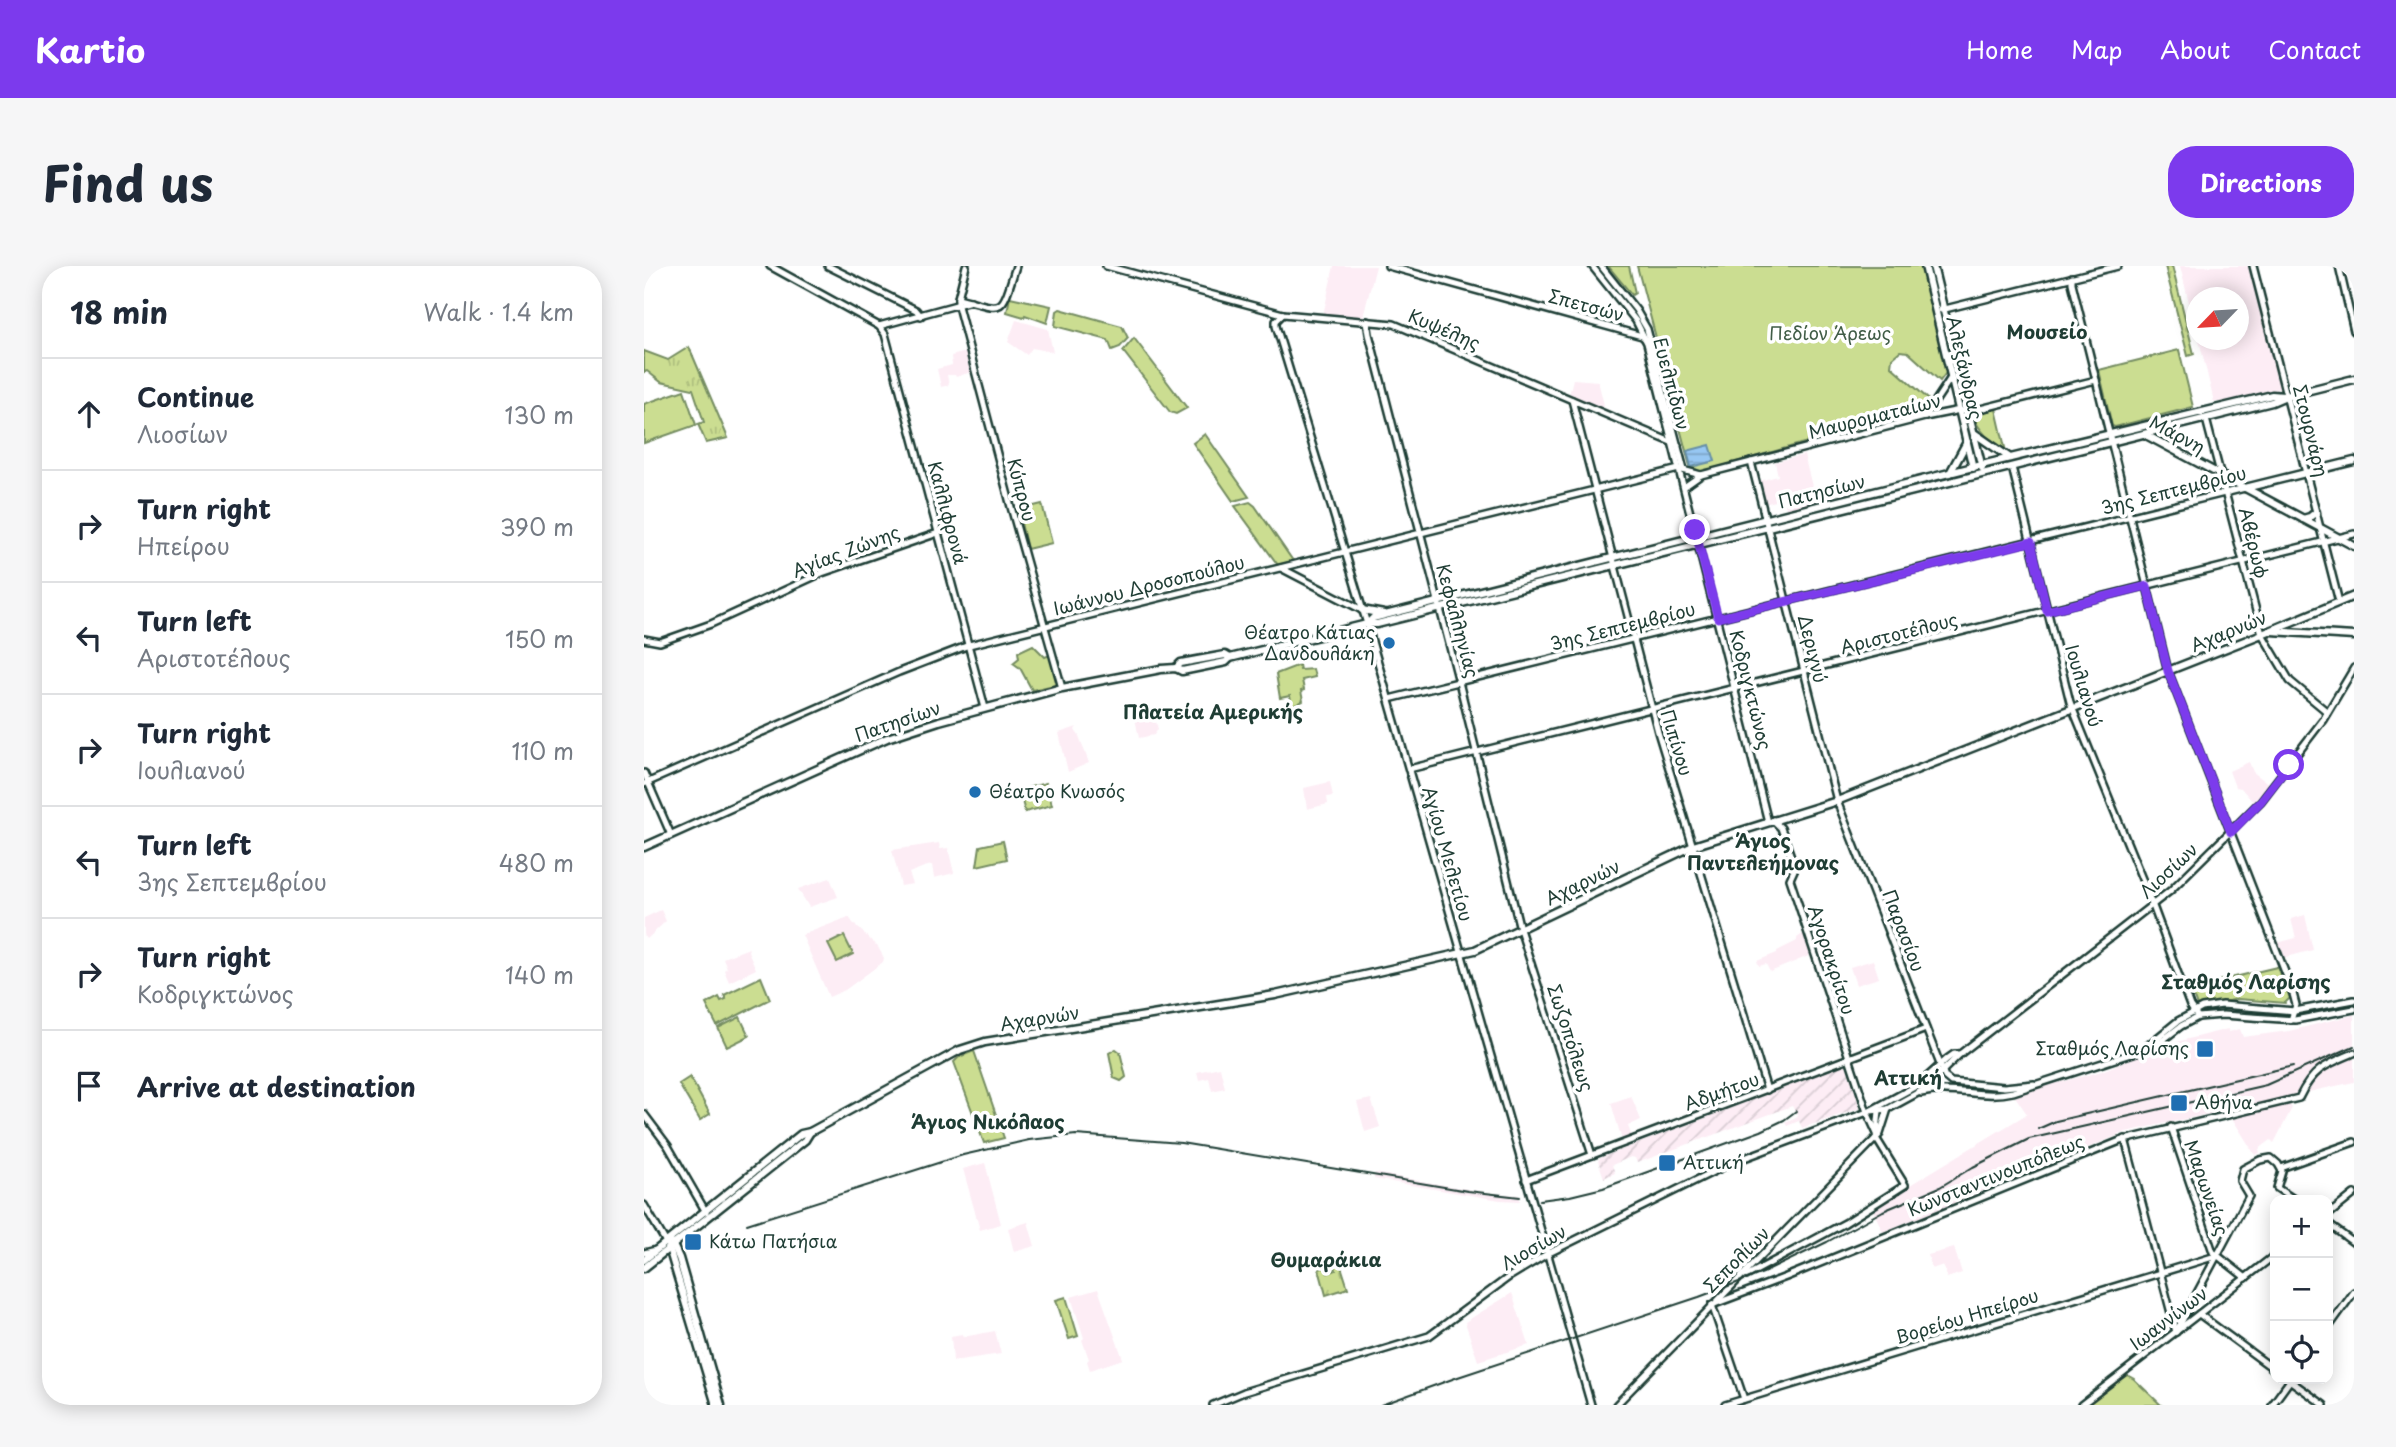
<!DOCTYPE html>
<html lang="en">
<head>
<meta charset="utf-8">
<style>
	:root { --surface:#fff; --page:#f6f6f7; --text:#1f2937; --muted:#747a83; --line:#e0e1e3; --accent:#7c3aed }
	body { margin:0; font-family:"Playpen Sans",sans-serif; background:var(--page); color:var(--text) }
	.controls { position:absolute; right:21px; bottom:21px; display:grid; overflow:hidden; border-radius:14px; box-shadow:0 4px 18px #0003 }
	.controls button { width:63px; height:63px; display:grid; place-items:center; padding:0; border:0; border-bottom:2px solid var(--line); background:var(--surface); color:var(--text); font:35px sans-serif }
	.compass { position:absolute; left:1542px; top:21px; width:63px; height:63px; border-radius:50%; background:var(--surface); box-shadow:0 4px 18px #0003; rotate:245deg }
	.stop { position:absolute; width:21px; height:21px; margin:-16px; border:5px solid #7c3aed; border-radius:50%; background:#fff }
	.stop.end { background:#7c3aed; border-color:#fff; box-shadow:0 2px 7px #0008 }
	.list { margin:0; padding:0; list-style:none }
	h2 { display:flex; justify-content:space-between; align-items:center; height:91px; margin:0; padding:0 28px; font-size:30px }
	h2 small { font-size:23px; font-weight:400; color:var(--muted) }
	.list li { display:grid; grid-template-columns:46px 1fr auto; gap:21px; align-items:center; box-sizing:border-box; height:112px; padding:0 28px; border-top:2px solid var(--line) }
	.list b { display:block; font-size:26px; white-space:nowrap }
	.list p { margin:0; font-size:23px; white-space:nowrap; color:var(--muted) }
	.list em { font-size:23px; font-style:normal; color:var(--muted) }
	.icon { flex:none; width:38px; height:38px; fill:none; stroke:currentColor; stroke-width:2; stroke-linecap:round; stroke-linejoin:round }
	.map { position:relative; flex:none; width:1710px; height:1139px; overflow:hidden; border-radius:28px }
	header { display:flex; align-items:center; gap:42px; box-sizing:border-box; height:98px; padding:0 35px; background:var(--accent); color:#fff }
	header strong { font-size:33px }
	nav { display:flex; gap:38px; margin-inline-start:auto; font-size:24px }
	.intro { display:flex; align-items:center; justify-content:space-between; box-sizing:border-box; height:168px; padding:0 42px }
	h1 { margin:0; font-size:49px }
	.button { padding:18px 32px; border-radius:28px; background:var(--accent); color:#fff; font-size:24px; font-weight:700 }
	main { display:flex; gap:42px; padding:0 42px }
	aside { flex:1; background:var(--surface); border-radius:28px; box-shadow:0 4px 18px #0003 }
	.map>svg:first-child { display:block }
	.built { fill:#fdedf5 }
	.industrial { fill:url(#industrial-furrows) }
	.grass { fill:url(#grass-tufts); stroke:#758d62; stroke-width:2 }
	.park { fill:#cbdd91; stroke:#758d62; stroke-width:2 }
	.water { fill:url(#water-rules); stroke:#6790a7; stroke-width:2 }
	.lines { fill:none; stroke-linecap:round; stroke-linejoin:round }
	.secondary-casing { stroke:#1f3d34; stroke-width:10 }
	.primary-casing { stroke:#1f3d34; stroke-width:11 }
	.secondary { stroke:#fff; stroke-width:5 }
	.primary { stroke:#fff; stroke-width:6 }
	.rail { stroke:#1f3d34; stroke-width:2 }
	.route { stroke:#7c3aed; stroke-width:9 }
	.poi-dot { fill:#1f6fb2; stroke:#fff; stroke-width:2.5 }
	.labels { text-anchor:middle; stroke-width:7; stroke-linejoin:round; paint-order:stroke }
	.street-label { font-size:18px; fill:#1f3d34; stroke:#fff }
	.park-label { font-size:18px; fill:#415d47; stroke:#fff }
	.poi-label { font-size:18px; fill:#1f3d34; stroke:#fff; text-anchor:start }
	.neighbourhood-label { font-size:19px; font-weight:bold; fill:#1f3d34; stroke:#fff }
</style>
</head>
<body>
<header>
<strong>Kartio</strong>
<nav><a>Home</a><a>Map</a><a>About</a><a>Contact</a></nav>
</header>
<div class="intro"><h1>Find us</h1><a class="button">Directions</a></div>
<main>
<aside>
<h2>18 min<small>Walk · 1.4 km</small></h2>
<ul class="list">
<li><svg class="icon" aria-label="ahead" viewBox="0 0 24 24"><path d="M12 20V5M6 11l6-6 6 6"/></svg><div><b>Continue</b><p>Λιοσίων</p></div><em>130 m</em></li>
<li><svg class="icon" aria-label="right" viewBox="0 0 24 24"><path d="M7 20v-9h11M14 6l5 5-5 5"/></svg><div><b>Turn right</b><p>Ηπείρου</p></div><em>390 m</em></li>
<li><svg class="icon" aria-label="left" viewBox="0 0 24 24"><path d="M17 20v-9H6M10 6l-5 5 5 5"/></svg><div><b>Turn left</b><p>Αριστοτέλους</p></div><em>150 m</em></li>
<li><svg class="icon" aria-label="right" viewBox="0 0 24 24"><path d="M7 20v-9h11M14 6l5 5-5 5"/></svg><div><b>Turn right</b><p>Ιουλιανού</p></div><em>110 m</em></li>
<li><svg class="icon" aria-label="left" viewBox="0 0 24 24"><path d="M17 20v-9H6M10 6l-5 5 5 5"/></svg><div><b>Turn left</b><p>3ης Σεπτεμβρίου</p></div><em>480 m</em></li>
<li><svg class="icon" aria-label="right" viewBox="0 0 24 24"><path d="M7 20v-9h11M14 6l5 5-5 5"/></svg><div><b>Turn right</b><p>Κοδριγκτώνος</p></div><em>140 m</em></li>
<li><svg class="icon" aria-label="arrive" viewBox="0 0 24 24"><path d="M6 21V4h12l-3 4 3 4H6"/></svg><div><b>Arrive at destination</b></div></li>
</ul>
</aside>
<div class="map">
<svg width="1710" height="1139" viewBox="0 0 1710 1139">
	<defs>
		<pattern id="industrial-furrows" width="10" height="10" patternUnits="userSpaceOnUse" patternTransform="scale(1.75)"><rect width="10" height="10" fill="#fdedf5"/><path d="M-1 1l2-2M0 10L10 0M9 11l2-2" fill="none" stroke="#d8ccd3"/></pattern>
		<pattern id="grass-tufts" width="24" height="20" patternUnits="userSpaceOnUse" patternTransform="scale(1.75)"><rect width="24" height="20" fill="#cbdd91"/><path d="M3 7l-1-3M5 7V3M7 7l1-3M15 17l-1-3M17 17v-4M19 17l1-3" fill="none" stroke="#aebf7e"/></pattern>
		<pattern id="water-rules" width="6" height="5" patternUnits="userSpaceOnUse" patternTransform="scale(1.75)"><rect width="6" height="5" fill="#97c7f3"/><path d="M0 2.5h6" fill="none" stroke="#7ba3c6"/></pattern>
	</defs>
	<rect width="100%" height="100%" fill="#fff"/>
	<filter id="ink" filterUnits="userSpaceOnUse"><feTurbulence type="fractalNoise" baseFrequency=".0143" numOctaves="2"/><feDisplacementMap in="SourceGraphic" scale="14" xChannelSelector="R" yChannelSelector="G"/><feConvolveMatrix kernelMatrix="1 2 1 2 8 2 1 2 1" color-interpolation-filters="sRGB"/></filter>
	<g filter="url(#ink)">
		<!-- built -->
		<g class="built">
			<polygon points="690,0 732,0 719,51 679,49"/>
			<polygon points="1536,0 1608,0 1639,122 1583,136 1570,136 1555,74 1594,74 1594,32 1552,32 1552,65"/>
			<polygon points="372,54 404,63 409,86 388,82 383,89 364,76"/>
			<polygon points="322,86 327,106 312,111 311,109 303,109 305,119 297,121 293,103 308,99 307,90"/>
			<polygon points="929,113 954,115 960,139 959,142 925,129"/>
			<polygon points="1160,189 1172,236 1143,244 1139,233 1120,238 1115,215 1134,210 1131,196"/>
			<polygon points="509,445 514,463 510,469 495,472 490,447"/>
			<polygon points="433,461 431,464 435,470 445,497 424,506 415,467"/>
			<polygon points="1605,496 1609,506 1625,518 1609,536 1597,522 1591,521 1585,505"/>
			<polygon points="686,516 689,530 683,531 684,538 663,543 660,522"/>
			<polygon points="295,577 296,583 304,582 310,607 290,612 288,599 280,601 265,607 269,618 257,620 248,584"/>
			<polygon points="186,612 194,631 165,641 154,623"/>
			<polygon points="17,644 22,655 3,673 0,669 0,652"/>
			<polygon points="1661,649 1669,684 1639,692 1633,677 1652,672 1647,653"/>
			<polygon points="205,651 209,657 234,681 240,692 239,696 201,724 185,731 158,669"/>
			<polygon points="1160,667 1167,689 1126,706 1122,698 1115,700 1113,695 1133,687 1133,685 1153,675 1153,672"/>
			<polygon points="105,682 104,685 112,703 85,716 80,704 83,702 79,692"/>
			<polygon points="1229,694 1235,712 1212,719 1206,701"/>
			<polygon points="1710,749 1710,816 1482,866 1239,966 1228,942 1383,848 1370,829 1458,805 1520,779 1584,763 1585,766 1596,763 1599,771 1645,765"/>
			<polygon points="576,801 581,822 568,825 565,812 555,814 553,806"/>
			<polygon points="987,830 997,854 984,860 988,871 978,874 967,837"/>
			<polygon points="727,833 736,861 721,866 713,836"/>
			<polygon points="1645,838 1648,842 1630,877 1627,874 1615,883 1616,887 1611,889 1588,852"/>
			<polygon points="341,897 357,958 336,964 319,903"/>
			<polygon points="731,907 846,927 875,929 876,935 856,934 730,913"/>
			<polygon points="384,956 391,980 370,986 364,962"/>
			<polygon points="1310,982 1318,1007 1303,1012 1299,999 1288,1003 1284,989"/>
			<polygon points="454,1023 479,1093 446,1104 443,1095 445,1093 438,1074 440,1072 427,1031"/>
			<polygon points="868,1027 885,1079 834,1095 821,1056"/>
			<polygon points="351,1065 357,1088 309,1095 307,1070 318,1068 319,1071"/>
		</g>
		<!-- industrial -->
		<polygon class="industrial" points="1202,798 1216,842 1158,862 1155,855 1143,860 1141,856 1154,850 1148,840 993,897 991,892 987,891 968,899 971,907 960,912 954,895 956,892"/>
		<!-- grass -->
		<g class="grass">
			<polygon points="1521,0 1528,0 1550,88 1544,90"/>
			<polygon points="45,81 84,172 62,177 54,158 60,156 49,123 17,116 3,105 0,106 0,85 24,94"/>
			<polygon points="696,997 704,1022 682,1029 675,1003 681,1001 684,1007 692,1004 691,998"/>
		</g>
		<!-- park -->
		<g class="park">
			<polygon points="964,0 985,0 991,27 988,29"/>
			<polygon points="993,0 1279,0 1304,104 1296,115 1264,86 1256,85 1248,92 1247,100 1284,133 1277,144 1057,206 1046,200"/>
			<polygon points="366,31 407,40 403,57 381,49 380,51 363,46"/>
			<polygon points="416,43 478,60 484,72 476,81 468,84 464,74 411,60 413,45"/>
			<polygon points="490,72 543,142 532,148 526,146 479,85"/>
			<polygon points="1535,84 1549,141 1471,161 1468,160 1455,104"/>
			<polygon points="40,124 52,159 0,177 0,138"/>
			<path d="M 1352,143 L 1362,186 C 1346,175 1336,166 1328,149 Z"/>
			<polygon points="561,168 605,231 589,235 549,177"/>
			<polygon points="606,236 611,240 649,295 634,299 591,240"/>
			<polygon points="398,238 408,277 383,283 374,244"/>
			<polygon points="389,379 401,391 406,389 415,418 388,424 376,402 369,397 375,392 374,386"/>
			<polygon points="655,399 656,404 669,403 671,411 658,414 660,424 657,425 659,435 648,441 646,430 636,432 632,408"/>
			<polygon points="402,517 408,539 381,546 375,524"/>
			<polygon points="359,575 363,593 333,600 336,580"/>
			<polygon points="200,670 209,688 193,696 184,678"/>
			<polygon points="1633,701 1646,732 1641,737 1594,733 1556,741 1553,740 1550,732 1547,732 1544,725 1553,720"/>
			<polygon points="117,711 126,733 73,760 62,738 75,731 77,735 82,733 80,729"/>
			<polygon points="96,751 105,770 83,781 74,762"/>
			<polygon points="472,783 476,786 482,811 477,815 470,812 465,787"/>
			<polygon points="330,785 360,872 340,877 310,796 315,791"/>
			<polygon points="46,811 66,848 56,854 35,818"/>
			<polygon points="422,1031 434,1070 425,1073 412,1034"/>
			<polygon points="1483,1109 1490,1113 1517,1139 1441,1139"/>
		</g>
		<!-- water -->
		<polygon class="water" points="1066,179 1071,195 1047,201 1043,185"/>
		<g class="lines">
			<!-- secondary casing -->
			<g class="secondary-casing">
				<g id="secondary">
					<polyline points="126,0 235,60 241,68 341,442"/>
					<polyline points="184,0 272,44 277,50"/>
					<polyline points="322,0 314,32 314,40 367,241 418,422"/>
					<polyline points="462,0 639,48 750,58 1034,179"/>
					<polyline points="744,0 998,70 1008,78"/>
					<polyline points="948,0 992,55 1003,77 1124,556"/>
					<polyline points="957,0 992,44 1003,63 1040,204"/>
					<polyline points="1609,0 1695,336"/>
					<polyline points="1695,0 1710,65"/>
					<polyline points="1428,11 1428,17 1524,405 1648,724 1652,739 1647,754"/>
					<path d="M 314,32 C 362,44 356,50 372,0"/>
					<polyline points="1297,44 1474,0"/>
					<polyline points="639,48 632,55 632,60 723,358 947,1139"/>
					<polyline points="723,55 725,68 816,420 876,663 948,889"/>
					<polyline points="235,60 327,35"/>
					<polyline points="928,134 1014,466 1123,824"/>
					<polyline points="1281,151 1308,110"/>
					<polyline points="1562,153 1618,368 1646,415 1681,444 1682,448"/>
					<polyline points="1107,196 1193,535 1301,811 1307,816 1360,821 1390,818"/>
					<polyline points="1368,201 1426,436 1509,640 1546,740 1554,751"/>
					<polyline points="1040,221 1057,209 1281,151 1316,144 1324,146 1452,114"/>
					<polyline points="637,302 718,344"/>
					<polyline points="0,373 16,376 67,358 178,307 294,267"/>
					<polyline points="745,433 1601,222"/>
					<polyline points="765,503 1710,268"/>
					<polyline points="0,507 27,569"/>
					<polyline points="0,518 255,406 325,379 1035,203 1057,209"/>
					<polyline points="1129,554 1137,562 1151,602 1146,613 1223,846 1234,870"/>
					<polyline points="1502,781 1534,755 1558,742 1578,739 1651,745 1710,734"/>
					<path d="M 1277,827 C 1309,820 1339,833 1369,826 L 1511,780 L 1537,760 L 1554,751 L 1579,749 L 1651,754 L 1710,743"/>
					<polyline points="1227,845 1244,843 1279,824 1316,788 1526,625 1617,535 1679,454 1710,402"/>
					<polyline points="0,848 24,880 62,946"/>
					<polyline points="1527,861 1569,986 1602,1012"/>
					<polyline points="1233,866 1235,845"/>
					<polyline points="1481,873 1532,1066"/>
					<polyline points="1637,902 1710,876"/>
					<polyline points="882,914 1282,763"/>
					<polyline points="0,939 23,978"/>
					<polyline points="1684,949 1710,928"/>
					<polyline points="1684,958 1710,977"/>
					<polyline points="0,987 12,984"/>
					<polyline points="1102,1010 1201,957 1261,919 1232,872"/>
					<path d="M 1068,1039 L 1142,1011 L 1476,875 L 1655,832 C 1669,803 1681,799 1710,787"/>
					<polyline points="1068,1039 1100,1133"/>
					<polyline points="1555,1048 1631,1104"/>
					<polyline points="1684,1062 1710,1026"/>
					<polyline points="1532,1066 1605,930 1596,915 1599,903 1616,894 1627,892 1634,898 1638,905 1633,922 1651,934"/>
					<polyline points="1644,1113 1680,1139"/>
					<polyline points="569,1139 600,1126 785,1070 865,1011 903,988 1087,897 1226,845 1274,819 1303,793 1310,788 1316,788"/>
					<polyline points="972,1139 1236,868 1244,843"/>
					<polyline points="1081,1139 1572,990"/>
					<polyline points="1437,1139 1631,989"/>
					<polyline points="1628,1139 1647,1113"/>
				</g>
			</g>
			<!-- primary casing -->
			<g class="primary-casing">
				<g id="primary">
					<polyline points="1281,0 1329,202"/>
					<polyline points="1289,0 1338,202"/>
					<polyline points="1330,167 1366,192"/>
					<polyline points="1502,169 1710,280"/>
					<polyline points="1306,207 1323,176"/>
					<polyline points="1601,222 1710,195"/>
					<polyline points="1659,253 1666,251 1672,246"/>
					<polyline points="718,344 740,348"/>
					<polyline points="723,358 729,352 1329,201 1608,134 1628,129 1640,130"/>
					<polyline points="1627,365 1710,370"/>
					<polyline points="532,402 537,397 581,389 586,392"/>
					<polyline points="0,581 243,472 295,455 418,422 517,403 532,402 538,405 582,396 586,392 723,358 733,358 1628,136 1642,130 1710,113"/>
					<polyline points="28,977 35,992 77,1139"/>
					<polyline points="25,982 72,1139"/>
					<polyline points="0,994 157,868 166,866 316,784 341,776 631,729 831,684 1049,580 1193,535 1618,368 1710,330"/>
					<polyline points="0,1002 161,874 166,866"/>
				</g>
			</g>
			<!-- secondary -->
			<use href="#secondary" class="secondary"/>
			<!-- primary -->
			<use href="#primary" class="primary"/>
			<!-- rail -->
			<g class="rail">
				<polyline points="1394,863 1412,855 1649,800"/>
				<polyline points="896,934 926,930 959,922 1117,865 1140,854 1152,845"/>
				<polyline points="103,958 319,889 385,874 432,869 537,877 824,925 876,931"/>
				<polyline points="737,1139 814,1111 1055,1031 1119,1007 1183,976 1239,945 1296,921 1329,901 1385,873 1622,819 1710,780"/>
			</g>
		</g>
	</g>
	<g class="lines" filter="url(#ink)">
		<!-- route -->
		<polyline class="route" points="1051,264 1074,352 1387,276 1403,345 1503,320 1524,405 1587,566 1617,535 1645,499"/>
	</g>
	<!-- markers -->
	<g class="poi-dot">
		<circle cx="745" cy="377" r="7"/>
		<circle cx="331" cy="526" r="7"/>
		<rect x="1552" y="774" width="18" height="18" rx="3.5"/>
		<rect x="1526" y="828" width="18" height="18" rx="3.5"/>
		<rect x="1014" y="888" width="18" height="18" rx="3.5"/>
		<rect x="40" y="967" width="18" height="18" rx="3.5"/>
	</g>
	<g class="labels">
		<!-- street labels -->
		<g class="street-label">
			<text transform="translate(942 40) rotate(15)" y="6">Σπετσών</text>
			<text transform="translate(800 64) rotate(23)" y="6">Κυψέλης</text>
			<text transform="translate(1320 102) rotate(77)" y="6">Αλεξάνδρας</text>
			<text transform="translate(1027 118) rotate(75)" y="6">Ευελπίδων</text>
			<text transform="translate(1231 151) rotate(-14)" y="6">Μαυροματαίων</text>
			<text transform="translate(1666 165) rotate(76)" y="6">Στουρνάρη</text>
			<text transform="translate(1533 169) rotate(28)" y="6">Μάρνη</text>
			<text transform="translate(377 224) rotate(75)" y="6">Κύπρου</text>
			<text transform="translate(1530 225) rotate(-14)" y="6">3ης Σεπτεμβρίου</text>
			<text transform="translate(1178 226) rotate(-14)" y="6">Πατησίων</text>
			<text transform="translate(303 247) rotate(75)" y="6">Καλλιφρονά</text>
			<text transform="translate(1609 277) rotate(76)" y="6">Αβέρωφ</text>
			<text transform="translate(202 286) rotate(-21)" y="6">Αγίας Ζώνης</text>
			<text transform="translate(505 320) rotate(-14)" y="6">Ιωάννου Δροσοπούλου</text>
			<text transform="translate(813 355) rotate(75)" y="6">Κεφαλληνίας</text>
			<text transform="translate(979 361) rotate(-14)" y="6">3ης Σεπτεμβρίου</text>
			<text transform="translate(1585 366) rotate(-22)" y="6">Αχαρνών</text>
			<text transform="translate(1255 368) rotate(-14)" y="6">Αριστοτέλους</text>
			<text transform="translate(1168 383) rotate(76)" y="6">Δεριγνύ</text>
			<text transform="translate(1439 420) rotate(73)" y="6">Ιουλιανού</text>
			<text transform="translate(1106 424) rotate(76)" y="6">Κοδριγκτώνος</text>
			<text transform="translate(254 456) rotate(-19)" y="6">Πατησίων</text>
			<text transform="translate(1032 477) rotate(73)" y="6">Πιπίνου</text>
			<text transform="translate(803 588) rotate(74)" y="6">Αγίου Μελετίου</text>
			<text transform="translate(1525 605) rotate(-43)" y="6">Λιοσίων</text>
			<text transform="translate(939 617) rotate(-26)" y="6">Αχαρνών</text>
			<text transform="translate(1259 665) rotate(69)" y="6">Παρασίου</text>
			<text transform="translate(1187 694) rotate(72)" y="6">Αγορακρίτου</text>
			<text transform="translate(396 753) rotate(-9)" y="6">Αχαρνών</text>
			<text transform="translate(926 772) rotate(72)" y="6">Σωζοπόλεως</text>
			<text transform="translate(1078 826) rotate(-20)" y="6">Αδμήτου</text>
			<text transform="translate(1352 910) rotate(-22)" y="6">Κωνσταντινουπόλεως</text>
			<text transform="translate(1562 922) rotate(71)" y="6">Μαρωνείας</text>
			<text transform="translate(890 982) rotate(-30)" y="6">Λιοσίων</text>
			<text transform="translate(1093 994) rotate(-45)" y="6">Σεπολίων</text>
			<text transform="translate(1323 1051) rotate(-17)" y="6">Βορείου Ηπείρου</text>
			<text transform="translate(1525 1053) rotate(-37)" y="6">Ιωαννίνων</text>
		</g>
		<!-- park labels -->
		<g class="park-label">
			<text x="1186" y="74">Πεδίον Άρεως</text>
		</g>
		<!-- poi labels -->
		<g class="poi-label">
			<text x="731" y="373" text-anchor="end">Θέατρο Κάτιας<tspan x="731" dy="21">Δανδουλάκη</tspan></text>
			<text x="345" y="532">Θέατρο Κνωσός</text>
			<text x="1545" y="789" text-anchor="end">Σταθμός Λαρίσης</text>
			<text x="1551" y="843">Αθήνα</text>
			<text x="1039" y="903">Αττική</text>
			<text x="65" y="982">Κάτω Πατήσια</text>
		</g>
		<!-- neighbourhood labels -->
		<g class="neighbourhood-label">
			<text x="1403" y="73">Μουσείο</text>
			<text x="569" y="453">Πλατεία Αμερικής</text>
			<text x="1119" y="582">Άγιος<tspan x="1119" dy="22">Παντελεήμονας</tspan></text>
			<text x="1602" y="723">Σταθμός Λαρίσης</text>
			<text x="1264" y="819">Αττική</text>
			<text x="344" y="863">Άγιος Νικόλαος</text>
			<text x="682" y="1001">Θυμαράκια</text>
		</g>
	</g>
</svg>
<div class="controls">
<button>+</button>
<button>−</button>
<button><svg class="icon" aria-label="locate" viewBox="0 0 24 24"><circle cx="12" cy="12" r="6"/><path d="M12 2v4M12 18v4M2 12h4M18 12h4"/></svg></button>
</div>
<svg class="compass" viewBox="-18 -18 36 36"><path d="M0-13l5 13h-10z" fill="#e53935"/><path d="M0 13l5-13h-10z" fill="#747a83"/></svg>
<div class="stop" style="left:1645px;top:499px"></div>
<div class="stop end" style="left:1051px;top:264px"></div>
</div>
</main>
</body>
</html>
